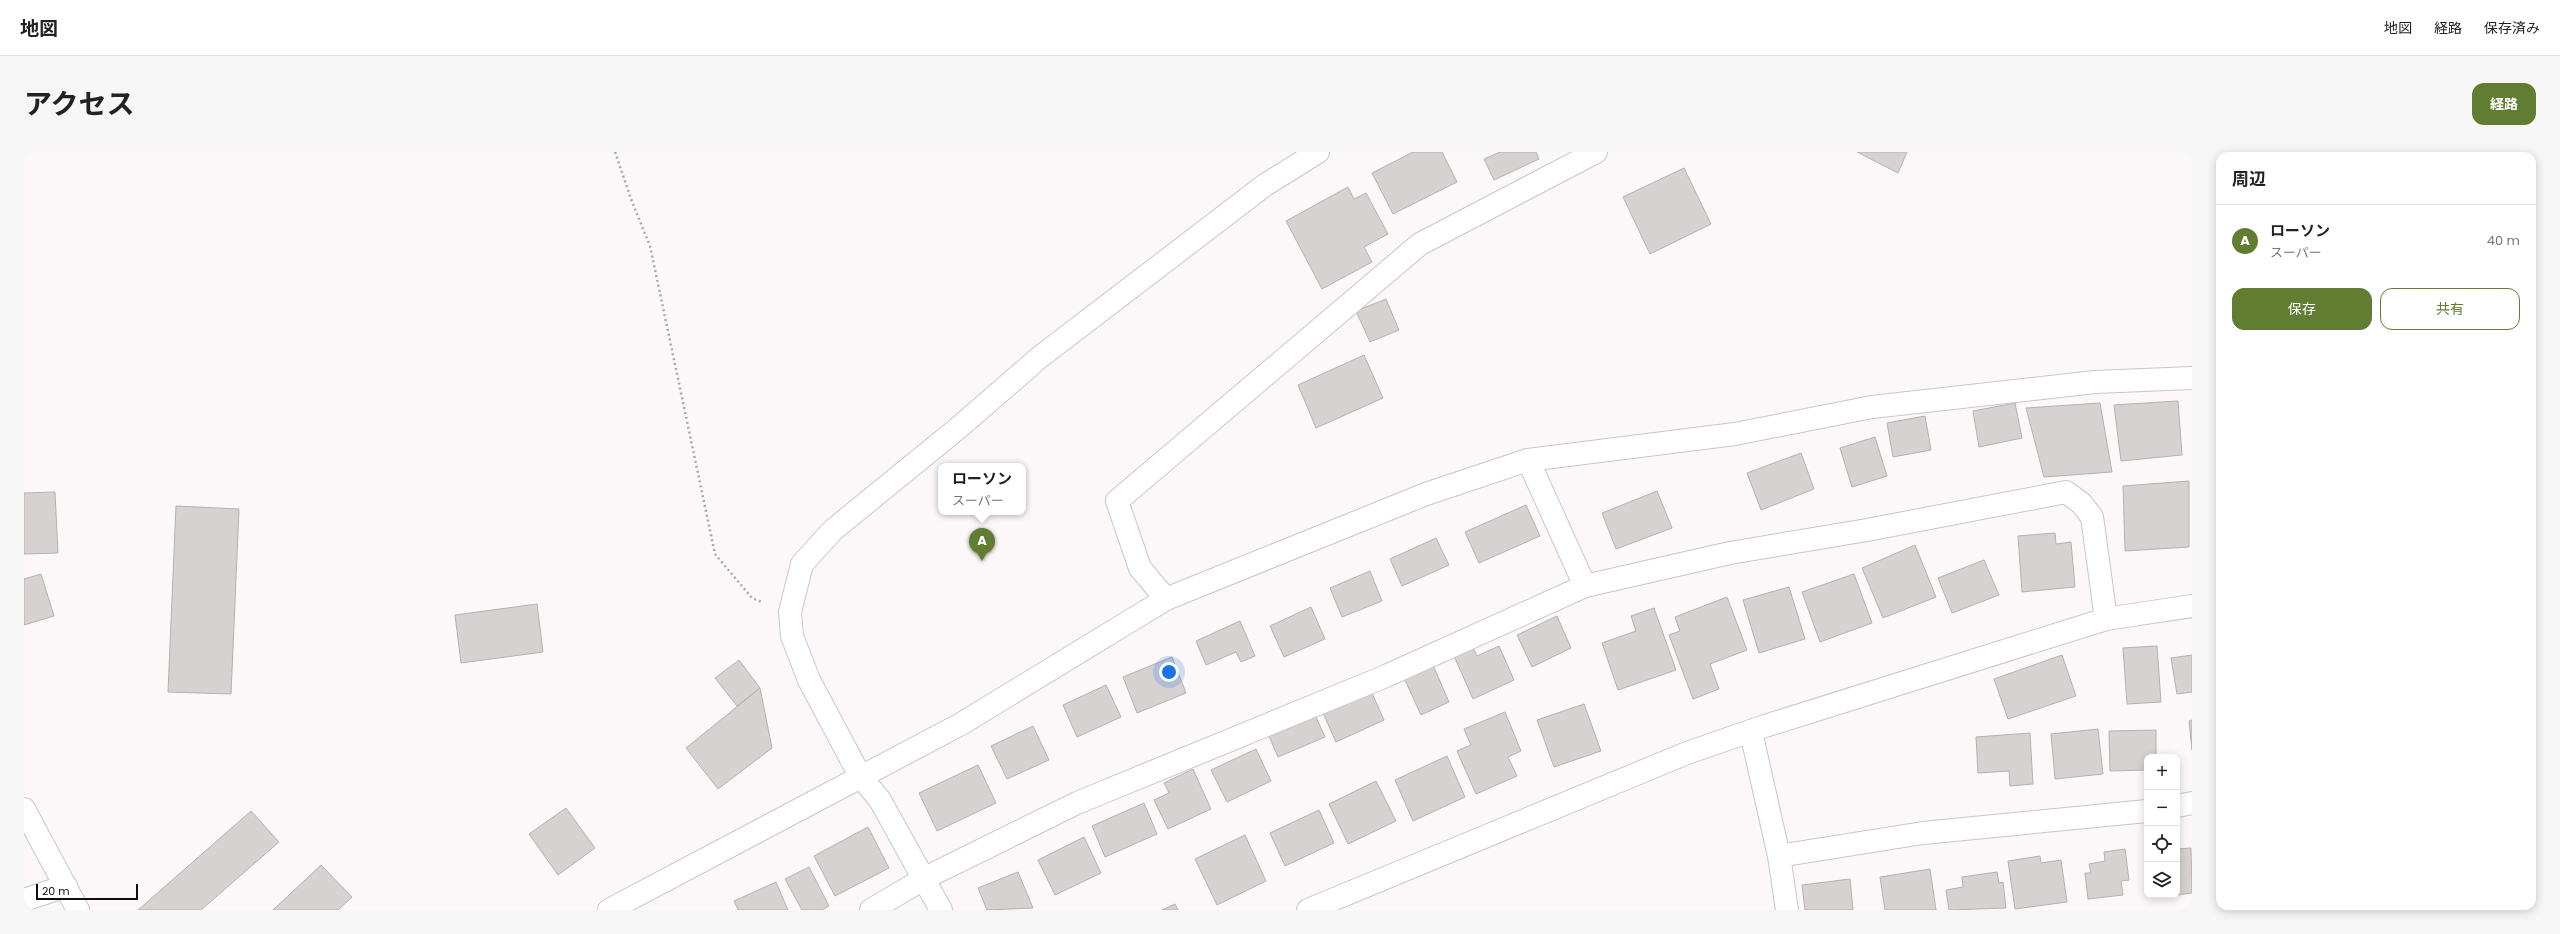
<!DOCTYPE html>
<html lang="ja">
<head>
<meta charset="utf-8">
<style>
	:root { --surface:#fff; --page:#f6f6f6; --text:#222; --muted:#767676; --line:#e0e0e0; --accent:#607d31 }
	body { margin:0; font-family:Poppins,"Noto Sans JP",sans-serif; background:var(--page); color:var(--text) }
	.controls { position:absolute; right:12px; bottom:12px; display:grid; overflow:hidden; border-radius:8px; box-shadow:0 2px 10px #0003 }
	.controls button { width:36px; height:36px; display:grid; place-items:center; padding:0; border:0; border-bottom:1px solid var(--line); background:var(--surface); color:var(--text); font:20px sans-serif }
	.scale { position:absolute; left:12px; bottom:10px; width:102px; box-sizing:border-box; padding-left:4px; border:2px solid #0f0d0e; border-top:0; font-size:11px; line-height:14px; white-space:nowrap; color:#0f0d0e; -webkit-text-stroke:3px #fff; paint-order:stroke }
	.you { position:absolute; left:1145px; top:520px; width:14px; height:14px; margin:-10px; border:3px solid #fff; border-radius:50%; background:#1a73e8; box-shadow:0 0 0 6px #1a73e833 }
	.badge { display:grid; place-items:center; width:26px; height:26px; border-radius:50%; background:var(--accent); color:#fff; font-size:13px; font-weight:700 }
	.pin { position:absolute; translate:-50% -33px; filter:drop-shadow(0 1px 2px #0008) }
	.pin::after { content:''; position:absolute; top:21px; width:14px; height:12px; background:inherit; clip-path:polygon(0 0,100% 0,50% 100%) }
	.popup { position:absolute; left:914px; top:311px; width:88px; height:52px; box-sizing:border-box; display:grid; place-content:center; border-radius:8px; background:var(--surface); filter:drop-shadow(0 1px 3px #0005); font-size:13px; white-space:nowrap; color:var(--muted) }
	.popup b { font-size:15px; color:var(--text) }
	.popup::after { content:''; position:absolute; left:50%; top:100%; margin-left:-8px; border:8px solid transparent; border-top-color:var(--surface) }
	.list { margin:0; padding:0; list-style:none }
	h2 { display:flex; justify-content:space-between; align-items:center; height:52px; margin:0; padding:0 16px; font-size:17px }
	h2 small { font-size:13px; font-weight:400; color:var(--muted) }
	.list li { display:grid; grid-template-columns:26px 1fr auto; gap:12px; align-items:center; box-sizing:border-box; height:72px; padding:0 16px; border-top:1px solid var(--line) }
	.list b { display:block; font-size:15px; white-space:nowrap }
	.list p { margin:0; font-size:13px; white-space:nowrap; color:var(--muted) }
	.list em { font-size:13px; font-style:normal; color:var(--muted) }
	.actions { display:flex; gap:8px; padding:12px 16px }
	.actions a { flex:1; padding:9px 0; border:1px solid var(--accent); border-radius:12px; text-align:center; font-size:14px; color:var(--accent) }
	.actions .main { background:var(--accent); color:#fff }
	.icon { flex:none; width:22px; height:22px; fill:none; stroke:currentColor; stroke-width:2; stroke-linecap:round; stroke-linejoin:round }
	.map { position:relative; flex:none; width:2168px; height:758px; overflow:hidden; border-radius:12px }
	header { display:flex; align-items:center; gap:24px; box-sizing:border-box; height:56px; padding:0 20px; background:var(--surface); border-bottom:1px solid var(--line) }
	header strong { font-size:19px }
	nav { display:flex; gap:22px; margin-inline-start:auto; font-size:14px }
	.intro { display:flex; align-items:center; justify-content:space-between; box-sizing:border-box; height:96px; padding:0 24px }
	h1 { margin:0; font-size:28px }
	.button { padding:10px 18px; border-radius:12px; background:var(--accent); color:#fff; font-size:14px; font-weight:700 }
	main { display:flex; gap:24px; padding:0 24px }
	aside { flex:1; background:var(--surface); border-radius:12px; box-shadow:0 2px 10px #0003 }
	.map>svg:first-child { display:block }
	.building { fill:#d7d2d2; stroke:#b5b1b1 }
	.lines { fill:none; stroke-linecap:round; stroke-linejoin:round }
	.minor-casing { stroke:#cac6c7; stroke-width:24 }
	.tertiary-casing { stroke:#cac6c7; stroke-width:24 }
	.secondary-casing { stroke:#cac6c7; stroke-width:24 }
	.path { stroke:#aba8a9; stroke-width:2.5; stroke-dasharray:2 3; stroke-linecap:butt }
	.minor { stroke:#fff; stroke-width:22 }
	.tertiary { stroke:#fff; stroke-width:22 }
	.secondary { stroke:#fff; stroke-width:22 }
</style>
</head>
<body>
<header>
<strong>地図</strong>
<nav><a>地図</a><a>経路</a><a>保存済み</a></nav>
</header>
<div class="intro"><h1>アクセス</h1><a class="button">経路</a></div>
<main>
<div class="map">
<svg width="2168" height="758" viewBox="0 0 2168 758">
	<rect width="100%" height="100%" fill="#fcf8f9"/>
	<!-- building -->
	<g class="building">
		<polygon points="1389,0 1418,0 1433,30 1369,62 1348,21"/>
		<polygon points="1476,0 1512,0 1515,7 1470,28 1460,7"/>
		<polygon points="1833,0 1883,0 1874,21"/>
		<polygon points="1660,16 1687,72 1626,102 1599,45"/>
		<polygon points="1324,35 1330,47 1342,41 1364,82 1340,95 1348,110 1298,137 1262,69"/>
		<polygon points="1362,147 1375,178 1346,190 1332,159"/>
		<polygon points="1340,203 1359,246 1292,276 1274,233"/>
		<polygon points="2154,249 2158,303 2097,309 2090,253"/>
		<polygon points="1991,251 1998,286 1955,295 1949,259"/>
		<polygon points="2076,251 2088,320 2020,325 2002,256"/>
		<polygon points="1901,264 1907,298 1869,305 1863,271"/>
		<polygon points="1851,285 1863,324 1828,335 1816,296"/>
		<polygon points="1777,301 1790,337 1737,358 1723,321"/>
		<polygon points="2165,329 2165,395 2101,399 2099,334"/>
		<polygon points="1633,339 1648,376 1592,397 1578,361"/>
		<polygon points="31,340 34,401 0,402 0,341"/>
		<polygon points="1502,353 1516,384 1455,411 1441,380"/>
		<polygon points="152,354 215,357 207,542 144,540"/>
		<polygon points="2031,381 2032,392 2047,390 2051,435 1998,440 1994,384"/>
		<polygon points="1412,386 1425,413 1378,434 1366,407"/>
		<polygon points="1891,393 1912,445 1859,466 1838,416"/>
		<polygon points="1960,408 1975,443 1928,461 1914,426"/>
		<polygon points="1346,419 1358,449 1318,465 1306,436"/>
		<polygon points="17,422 30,464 0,473 0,427"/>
		<polygon points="1830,422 1848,471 1796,490 1778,440"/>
		<polygon points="1765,435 1781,487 1735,501 1719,448"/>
		<polygon points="1703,445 1723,498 1686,512 1695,537 1669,547 1645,483 1656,479 1651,465"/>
		<polygon points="513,452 519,500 437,511 431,463"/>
		<polygon points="1287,455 1301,487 1260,505 1246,474"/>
		<polygon points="1630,456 1652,518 1594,538 1578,491 1612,479 1607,464"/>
		<polygon points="1533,464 1547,496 1508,515 1493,483"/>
		<polygon points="1216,469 1231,504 1217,510 1212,500 1182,513 1172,489"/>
		<polygon points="1475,494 1490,528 1449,547 1430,504 1449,496 1453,504"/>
		<polygon points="2133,494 2137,550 2103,552 2099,496"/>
		<polygon points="2038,503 2052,544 1984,567 1970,527"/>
		<polygon points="2168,503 2168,540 2153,542 2147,506"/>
		<polygon points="1405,504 1425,550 1397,563 1376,517"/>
		<polygon points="1148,505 1162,541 1113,561 1099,525"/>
		<polygon points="715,508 736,536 713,554 691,526"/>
		<polygon points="1343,530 1360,568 1312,590 1295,552"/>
		<polygon points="1082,533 1097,565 1053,585 1039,553"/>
		<polygon points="736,536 748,596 694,637 662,596"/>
		<polygon points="1560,552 1577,599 1530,615 1513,568"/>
		<polygon points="1287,554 1301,585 1254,605 1241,575"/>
		<polygon points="1481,560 1497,599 1484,605 1493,624 1452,642 1433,599 1447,593 1440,577"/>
		<polygon points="2168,568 2168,598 2165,569"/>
		<polygon points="1009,574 1025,608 983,627 967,594"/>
		<polygon points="2074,577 2079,622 2031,627 2027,582"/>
		<polygon points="2132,578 2132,605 2123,605 2123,618 2086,619 2085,579"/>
		<polygon points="2006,581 2009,632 1986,634 1985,619 1954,621 1952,585"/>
		<polygon points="1232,597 1247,629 1203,650 1187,618"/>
		<polygon points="1423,604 1441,645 1389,669 1371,628"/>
		<polygon points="954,613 972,651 913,679 895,641"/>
		<polygon points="1169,617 1187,657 1144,677 1130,648 1145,641 1140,631"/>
		<polygon points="1352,629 1372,669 1324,692 1305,652"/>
		<polygon points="1120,651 1133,682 1081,705 1068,674"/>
		<polygon points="542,656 571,696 534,723 505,682"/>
		<polygon points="1295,658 1310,691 1261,714 1246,681"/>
		<polygon points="227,659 255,690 177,758 114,758"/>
		<polygon points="844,675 865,716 811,744 790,704"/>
		<polygon points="1221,683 1242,729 1193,753 1171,707"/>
		<polygon points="1060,685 1077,721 1031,743 1014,708"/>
		<polygon points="2167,696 2168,741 2153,743 2153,697"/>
		<polygon points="2101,697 2105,728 2097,729 2099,743 2064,747 2061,721 2067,721 2065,712 2081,709 2080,700"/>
		<polygon points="2016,704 2017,711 2037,708 2043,750 1991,757 1984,709"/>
		<polygon points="297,713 328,745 314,758 249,758"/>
		<polygon points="785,715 805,754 798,758 778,758 761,727"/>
		<polygon points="1906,717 1912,758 1861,758 1856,725"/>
		<polygon points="994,720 1009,756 963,758 954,736"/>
		<polygon points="1973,720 1975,731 1979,730 1982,756 1925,758 1922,738 1939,735 1938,725"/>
		<polygon points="1826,727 1829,758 1781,758 1778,733"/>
		<polygon points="752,730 764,758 714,758 710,749"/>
		<polygon points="1151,752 1154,758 1138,758"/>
	</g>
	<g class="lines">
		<!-- minor casing -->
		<g class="minor-casing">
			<g id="minor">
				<polyline points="1504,308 1561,434"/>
				<polyline points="1142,447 1116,416 1093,349 1396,92 1572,0"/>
				<polyline points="1727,580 1755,704 1763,758"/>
				<polyline points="836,624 856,648 917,758"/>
				<polyline points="2153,654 2168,651"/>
				<polyline points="1755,704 1899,681 2123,659"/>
				<polyline points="0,748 42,734"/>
				<polyline points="847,758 901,726 1053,651 1362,524 1561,434 1706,401 1843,378 2042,340 2057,351 2068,365 2082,467"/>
				<polyline points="1284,758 1663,601 1741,574 2082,467 2168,454"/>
			</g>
		</g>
		<!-- tertiary casing -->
		<g class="tertiary-casing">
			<g id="tertiary">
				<polyline points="836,624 785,528 768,484 766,460 778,412 809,378 933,277 1016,205 1241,33 1294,0"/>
				<polyline points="585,758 937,572 1142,447 1402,342 1504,308 1711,282 1848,255 2071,230 2168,226"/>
			</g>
		</g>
		<!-- secondary casing -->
		<g class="secondary-casing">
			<polyline id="secondary" points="0,657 54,758"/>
		</g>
		<!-- path -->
		<polyline class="path" points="591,0 607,47 626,94 691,402 728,446 738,450"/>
		<!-- minor -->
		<use href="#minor" class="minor"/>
		<!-- tertiary -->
		<use href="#tertiary" class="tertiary"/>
		<!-- secondary -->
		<use href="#secondary" class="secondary"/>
	</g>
</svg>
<div class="controls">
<button>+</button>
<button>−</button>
<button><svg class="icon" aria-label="locate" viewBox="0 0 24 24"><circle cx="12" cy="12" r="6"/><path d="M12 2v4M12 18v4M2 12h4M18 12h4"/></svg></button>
<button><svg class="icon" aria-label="layers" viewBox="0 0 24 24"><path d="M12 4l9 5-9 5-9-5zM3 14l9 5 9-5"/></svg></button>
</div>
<div class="scale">20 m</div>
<div class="you"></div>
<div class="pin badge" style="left:958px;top:409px">A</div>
<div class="popup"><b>ローソン</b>スーパー</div>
</div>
<aside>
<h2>周辺<small></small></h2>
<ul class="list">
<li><span class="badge">A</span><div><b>ローソン</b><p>スーパー</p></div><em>40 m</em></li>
</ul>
<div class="actions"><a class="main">保存</a><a>共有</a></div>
</aside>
</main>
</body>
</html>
